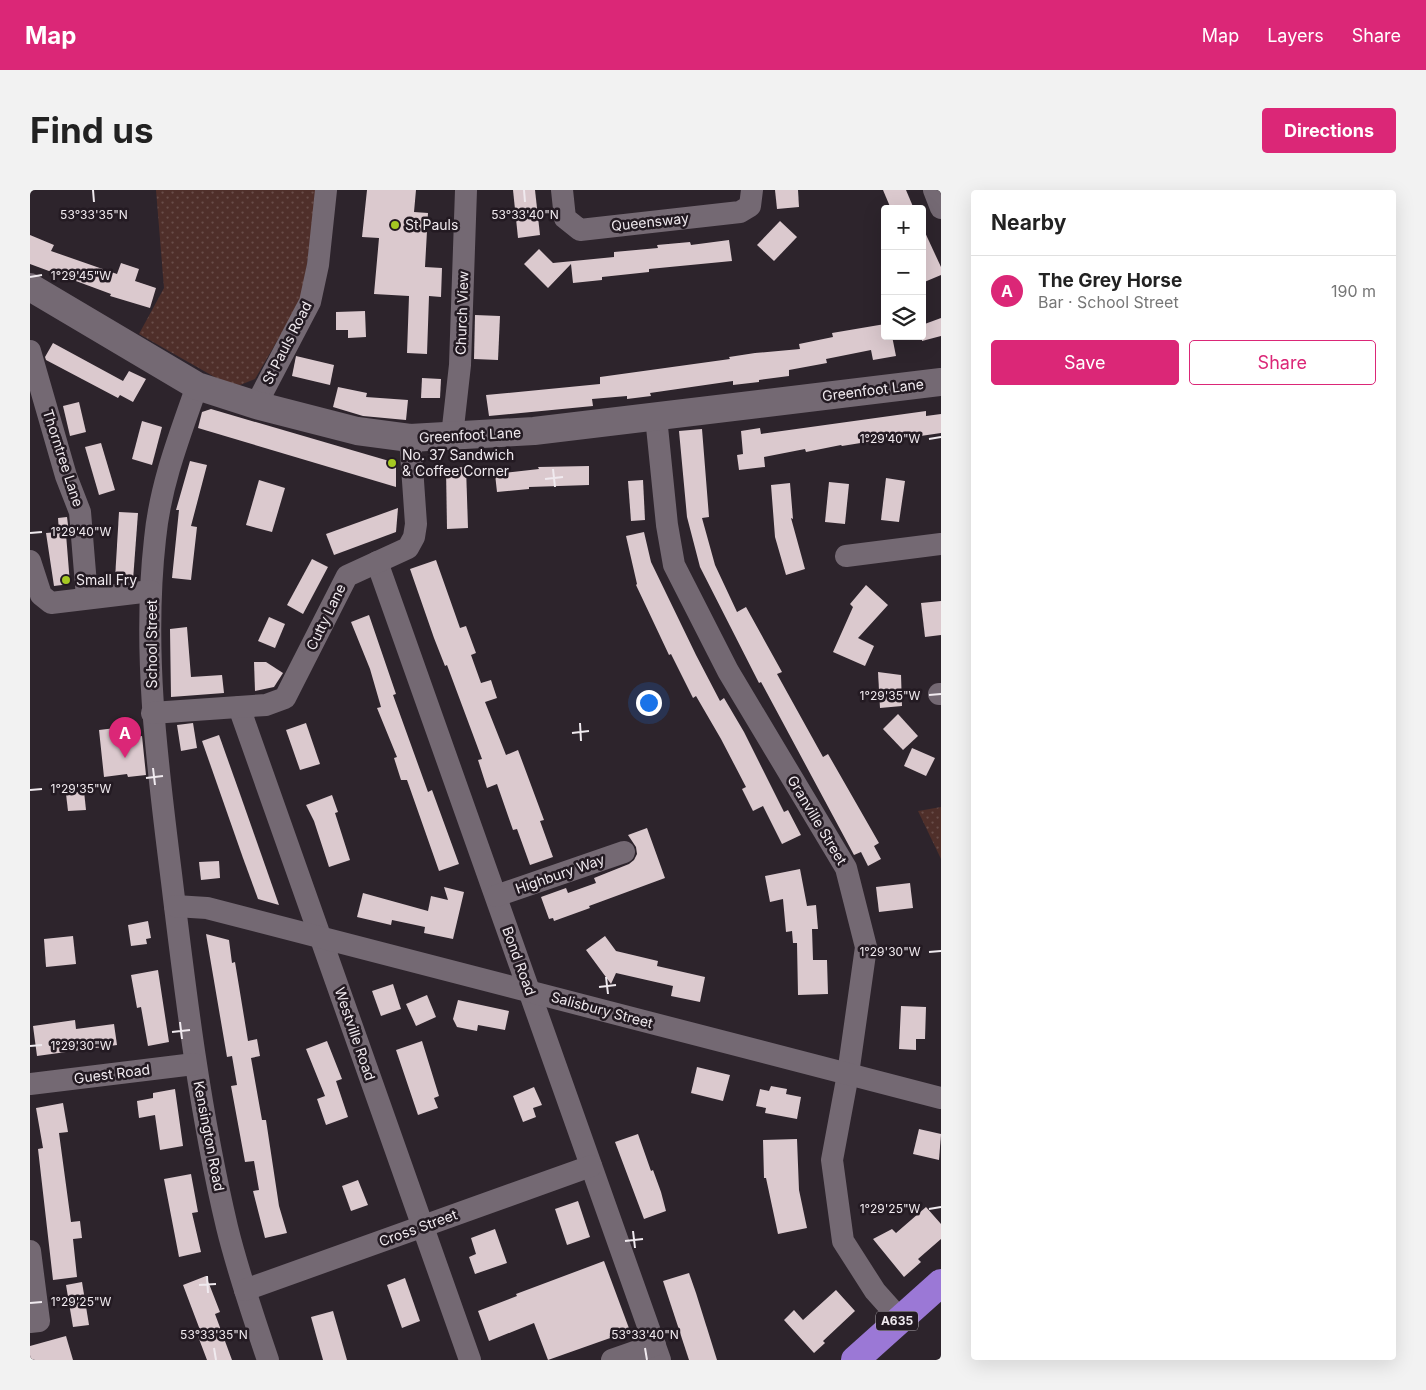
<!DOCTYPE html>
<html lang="en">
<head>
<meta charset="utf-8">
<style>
	:root { --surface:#fff; --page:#f2f2f2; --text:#222; --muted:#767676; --line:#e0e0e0; --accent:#db2777 }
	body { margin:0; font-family:Inter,sans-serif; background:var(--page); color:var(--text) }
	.controls { position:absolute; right:15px; top:15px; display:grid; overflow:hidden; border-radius:5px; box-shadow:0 5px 20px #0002 }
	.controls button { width:45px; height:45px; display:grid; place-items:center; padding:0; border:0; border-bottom:1px solid var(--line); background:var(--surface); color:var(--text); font:25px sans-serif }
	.you { position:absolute; left:618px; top:512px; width:18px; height:18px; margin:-12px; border:4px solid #fff; border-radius:50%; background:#1a73e8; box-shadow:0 0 0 8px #1a73e833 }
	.badge { display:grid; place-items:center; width:32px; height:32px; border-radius:50%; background:var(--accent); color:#fff; font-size:16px; font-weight:700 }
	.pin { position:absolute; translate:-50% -41px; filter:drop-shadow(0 1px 2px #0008) }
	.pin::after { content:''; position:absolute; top:26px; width:18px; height:15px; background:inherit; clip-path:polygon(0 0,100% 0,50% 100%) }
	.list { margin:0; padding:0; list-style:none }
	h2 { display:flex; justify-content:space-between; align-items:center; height:65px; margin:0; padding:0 20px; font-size:21px }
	h2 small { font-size:16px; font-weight:400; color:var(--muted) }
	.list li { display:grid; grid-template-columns:32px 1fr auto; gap:15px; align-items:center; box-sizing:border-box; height:70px; padding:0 20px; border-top:1px solid var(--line) }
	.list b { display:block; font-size:19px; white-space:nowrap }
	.list p { margin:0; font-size:16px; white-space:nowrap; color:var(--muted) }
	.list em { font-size:16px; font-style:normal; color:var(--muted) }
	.actions { display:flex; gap:10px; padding:15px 20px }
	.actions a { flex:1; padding:11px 0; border:1px solid var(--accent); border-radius:5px; text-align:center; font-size:18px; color:var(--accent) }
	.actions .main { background:var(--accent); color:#fff }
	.icon { flex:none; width:28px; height:28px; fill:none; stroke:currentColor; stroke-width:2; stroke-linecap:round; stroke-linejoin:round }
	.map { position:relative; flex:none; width:911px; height:1170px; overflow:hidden; border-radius:5px }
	header { display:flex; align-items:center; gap:30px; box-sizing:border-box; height:70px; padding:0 25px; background:var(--accent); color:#fff }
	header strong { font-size:24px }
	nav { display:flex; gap:28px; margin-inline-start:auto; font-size:18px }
	.intro { display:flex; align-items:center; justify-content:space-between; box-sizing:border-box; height:120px; padding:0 30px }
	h1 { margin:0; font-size:35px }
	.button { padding:12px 22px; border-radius:5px; background:var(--accent); color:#fff; font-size:18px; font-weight:700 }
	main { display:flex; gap:30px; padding:0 30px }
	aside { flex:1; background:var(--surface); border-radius:5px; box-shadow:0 5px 20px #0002 }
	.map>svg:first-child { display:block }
	.grass { fill:url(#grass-dots) }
	.building { fill:#dbc9ce }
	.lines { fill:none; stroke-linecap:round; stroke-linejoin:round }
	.minor { stroke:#746973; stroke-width:22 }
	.tertiary { stroke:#746973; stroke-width:28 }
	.trunk { stroke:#9b78d6; stroke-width:28 }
	.ticks { fill:none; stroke:#f0eaef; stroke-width:2 }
	.poi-dot { fill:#a5c822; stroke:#231a22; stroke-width:2 }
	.labels { text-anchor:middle; stroke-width:5; stroke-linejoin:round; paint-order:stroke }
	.shield { fill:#231a22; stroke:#b2acb2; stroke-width:1 }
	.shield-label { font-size:12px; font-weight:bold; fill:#f0eaef }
	.street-label { font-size:14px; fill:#f0eaef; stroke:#231a22 }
	.poi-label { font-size:14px; fill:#f0eaef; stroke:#231a22; text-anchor:start }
	.ticks-label { font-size:12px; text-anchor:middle; fill:#f0eaef; stroke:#231a22; stroke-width:5; stroke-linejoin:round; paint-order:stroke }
</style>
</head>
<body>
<header>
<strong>Map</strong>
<nav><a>Map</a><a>Layers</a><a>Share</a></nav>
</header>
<div class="intro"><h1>Find us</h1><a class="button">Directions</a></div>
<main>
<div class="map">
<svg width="911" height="1170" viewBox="0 0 911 1170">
	<defs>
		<pattern id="grass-dots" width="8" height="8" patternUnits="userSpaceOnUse" patternTransform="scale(1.25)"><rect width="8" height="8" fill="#4f2f2a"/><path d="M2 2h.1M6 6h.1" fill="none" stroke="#694d49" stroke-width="1.8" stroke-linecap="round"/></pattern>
	</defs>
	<rect width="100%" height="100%" fill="#2d242c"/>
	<!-- grass -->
	<g class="grass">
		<polygon points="126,0 288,0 272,108 225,189 210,195 195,193 109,144 134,98"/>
		<polygon points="911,617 911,669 888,621"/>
	</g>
	<!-- building -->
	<g class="building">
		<polygon points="337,0 386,0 384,22 398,23 395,77 412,78 411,107 399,106 397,164 377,163 379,106 344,104 349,48 332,47"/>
		<polygon points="483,0 505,0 510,45 488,48"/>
		<polygon points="745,0 768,0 769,17 747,19"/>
		<polygon points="853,0 876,0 884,19 861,19"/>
		<polygon points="750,31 767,47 744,71 727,55"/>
		<polygon points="892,36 911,77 911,85 892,93"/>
		<polygon points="0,45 24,55 21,61 87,84 91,73 109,79 105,91 126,98 120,118 80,106 81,104 0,74"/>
		<polygon points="699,50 702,71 619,79 619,82 572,87 572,90 543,93 541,74 518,98 494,74 509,59 523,73 584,67 584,62 628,58 627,55 660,52 661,55"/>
		<polygon points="335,121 336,147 318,148 318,140 306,140 306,122"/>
		<polygon points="445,125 470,126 468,170 444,169"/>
		<polygon points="911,128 911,146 892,151 892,135"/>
		<polygon points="855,134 855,146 862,146 866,166 843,170 841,160 796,169 797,173 759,180 759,186 729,190 729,192 703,195 703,191 620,203 621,206 597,209 597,206 562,209 563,216 459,226 456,205 570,194 570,187 700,169 699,167 725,163 770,159 769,154 803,147 802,143"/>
		<polygon points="23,153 93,191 99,181 116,189 103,212 90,205 88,208 16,170 15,167"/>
		<polygon points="266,166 304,175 300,195 262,186"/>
		<polygon points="392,188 411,189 410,208 391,208"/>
		<polygon points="308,197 337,203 336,207 378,210 376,230 333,226 303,217"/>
		<polygon points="49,212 56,242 40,246 33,216"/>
		<polygon points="181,219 366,273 366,297 168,238 172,222"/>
		<polygon points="896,221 896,226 911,224 911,243 843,253 843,251 812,256 811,255 776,262 775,259 734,267 735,277 709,280 707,265 713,264 711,241 730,238 731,244"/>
		<polygon points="112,231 132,237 122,275 102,269"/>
		<polygon points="672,239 679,327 672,328 685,375 707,422 716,417 752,482 747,484 793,567 798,564 849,653 844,656 851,669 838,676 831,662 824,665 731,492 729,493 670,377 657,327 649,241"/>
		<polygon points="71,253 85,300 69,305 55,257"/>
		<polygon points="160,271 177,275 161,336 167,337 161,390 142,388 149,320 146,320"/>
		<polygon points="559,276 559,295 499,297 499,299 467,302 465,284 509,279 508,277"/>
		<polygon points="436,277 438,338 417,339 416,278"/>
		<polygon points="856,288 875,291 869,332 851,330"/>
		<polygon points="229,290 255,298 242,342 216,335"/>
		<polygon points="613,290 615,330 601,331 598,291"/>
		<polygon points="799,292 819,294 815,334 795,332"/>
		<polygon points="760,293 763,329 761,328 775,379 756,385 745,347 741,295"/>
		<polygon points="368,318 366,342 304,365 296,344"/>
		<polygon points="89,322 108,323 103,390 85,389"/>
		<polygon points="37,327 39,343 36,344 40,394 24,396 16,343 29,342 28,328"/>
		<polygon points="614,342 621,372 666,465 690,511 694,508 714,542 754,622 758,620 771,645 752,654 733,616 723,621 712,599 716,597 691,549 666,506 663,508 641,464 639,465 606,395 607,394 596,346"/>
		<polygon points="282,369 298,377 273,424 257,415"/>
		<polygon points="406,370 430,438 436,436 446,463 441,465 451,493 461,490 467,508 455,512 476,565 488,560 514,630 510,631 523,667 500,675 487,639 483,640 467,594 457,598 448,570 452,569 417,475 415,476 404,448 380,379"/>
		<polygon points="836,395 858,415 828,448 844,456 835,476 803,462 823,417 820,414"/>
		<polygon points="911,411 911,445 895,447 891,413"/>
		<polygon points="339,425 366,504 363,505 398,602 402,600 429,674 409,681 377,590 371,590 364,568 367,567 347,518 351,517 340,479 321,432"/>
		<polygon points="239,427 255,434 245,458 228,451"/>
		<polygon points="157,437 161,487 192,485 194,503 141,507 140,439"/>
		<polygon points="224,472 236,472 253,483 244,497 225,501"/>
		<polygon points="848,482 871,485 872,516 850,518"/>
		<polygon points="868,524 888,546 873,560 853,539"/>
		<polygon points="163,533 167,558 151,561 147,535"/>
		<polygon points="276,533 290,574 270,580 256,540"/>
		<polygon points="94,537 96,548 112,546 116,585 98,587 97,584 74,587 69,540"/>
		<polygon points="189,545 210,604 249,715 228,709 213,668 172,551"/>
		<polygon points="882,558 905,568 896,586 874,576"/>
		<polygon points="54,601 56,620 38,621 36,604"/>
		<polygon points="302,605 308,622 305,623 320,670 299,677 284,631 276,615"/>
		<polygon points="617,638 635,688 559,716 560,718 524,731 523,728 519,729 511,707 536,698 538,703 566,693 564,688 599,674 604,670 607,664 606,657 598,645"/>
		<polygon points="189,671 190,688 171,690 169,672"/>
		<polygon points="770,679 777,716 786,715 788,739 782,739 783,770 797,770 798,804 768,805 767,753 763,753 762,741 756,742 753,709 740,712 735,686"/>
		<polygon points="880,693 883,718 849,722 846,697"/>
		<polygon points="414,697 434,702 423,749 394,743 395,737 362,730 361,735 327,727 333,703 398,721 401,706 418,710"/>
		<polygon points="118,731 121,748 116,749 117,754 101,756 98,735"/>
		<polygon points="176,744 199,750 202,773 205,772 218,851 227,849 230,866 221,868 232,930 236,930 249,1016 257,1043 235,1048 223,1001 229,1000 224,971 215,972 201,896 207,895 202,866 197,867"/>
		<polygon points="43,746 46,774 16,777 14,749"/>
		<polygon points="575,746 586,761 628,771 627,776 675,787 670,812 641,806 643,796 586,783 581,794 556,760"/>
		<polygon points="128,780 139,852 118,856 111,817 107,818 101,785"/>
		<polygon points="363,794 371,819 351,826 342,801"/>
		<polygon points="397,805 406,827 386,836 376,814"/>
		<polygon points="428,810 479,821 475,840 448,835 447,841 427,837 423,829"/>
		<polygon points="871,816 896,817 895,849 886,849 886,860 869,859"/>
		<polygon points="45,830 46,839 84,834 87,855 7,866 3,836"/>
		<polygon points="297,851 312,889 306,891 318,927 296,935 287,909 295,906 276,859"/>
		<polygon points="392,851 409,906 404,908 408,918 388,925 366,860"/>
		<polygon points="667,877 700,885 693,911 661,903"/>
		<polygon points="741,896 757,899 756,904 771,907 767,929 735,923 736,918 726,916 730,899 739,901"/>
		<polygon points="504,897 512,915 503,918 506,927 493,932 483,906"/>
		<polygon points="145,899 153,956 130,960 125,925 109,928 107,911 123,908 123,903"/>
		<polygon points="33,913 38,942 29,943 41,1032 50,1031 52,1048 43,1049 47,1087 23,1090 8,959 13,958 6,918"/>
		<polygon points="889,939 911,944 909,970 883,964"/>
		<polygon points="608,944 621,981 623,980 631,1002 636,1021 614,1029 585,952"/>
		<polygon points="767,949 769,1000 777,1038 748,1044 736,988 734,988 733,950"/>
		<polygon points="161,984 168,1022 162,1023 171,1062 149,1067 134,989"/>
		<polygon points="328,990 338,1015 321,1021 312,996"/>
		<polygon points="548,1011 560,1047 537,1055 525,1019"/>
		<polygon points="896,1017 911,1034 911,1049 888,1069 891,1072 874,1087 843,1049 862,1039 866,1043"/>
		<polygon points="465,1039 477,1073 445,1084 439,1067 446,1064 441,1048"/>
		<polygon points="574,1071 600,1141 518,1170 504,1133 459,1151 448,1121 487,1106 486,1104"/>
		<polygon points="659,1083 666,1103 687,1170 659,1170 633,1091"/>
		<polygon points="176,1086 190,1122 185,1124 202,1170 177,1170 166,1141 170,1140 153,1095"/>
		<polygon points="375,1088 390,1131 372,1138 357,1095"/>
		<polygon points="52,1092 59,1135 43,1137 36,1095"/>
		<polygon points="806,1100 825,1121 793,1151 795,1153 784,1163 754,1130 764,1120 773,1130"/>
		<polygon points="303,1121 317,1170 293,1170 281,1127"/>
		<polygon points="36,1146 43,1170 0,1170 0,1156"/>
	</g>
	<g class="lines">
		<!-- minor -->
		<g class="minor">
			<polyline points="532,0 535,28 550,40 710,22 720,16 722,0"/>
			<polyline points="904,0 911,18"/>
			<polyline points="0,161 36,286 50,322 57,407"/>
			<path d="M 167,196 C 149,247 130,296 125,349 C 112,464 128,579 142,692 C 156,808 170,923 197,1037 C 208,1082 223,1126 238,1170"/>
			<polyline points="226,215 280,112 288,75 296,0"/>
			<polyline points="626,227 637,335 644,375 698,481 816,678 836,757 818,884 802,970 813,1051 845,1101 870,1129"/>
			<polyline points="422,246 430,175 436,0"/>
			<polyline points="816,366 911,354"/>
			<polyline points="0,371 11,405 21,413 121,401"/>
			<polyline points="347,372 630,1170"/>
			<polyline points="909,504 911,504"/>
			<polyline points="209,517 440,1170"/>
			<polyline points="122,523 236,515 255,508 317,386 378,358 384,347 386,334 380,248"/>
			<polyline points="466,706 594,662"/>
			<polyline points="145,716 177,718 911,908"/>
			<polyline points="0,894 164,874"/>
			<polyline points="0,1061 9,1131 0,1132"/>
			<polyline points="215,1100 561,976"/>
			<polyline points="582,1170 625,1155"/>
		</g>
		<!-- tertiary -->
		<polyline class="tertiary" points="0,97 167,196 226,215 327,241 380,248 504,241 911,192"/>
		<!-- trunk -->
		<polyline class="trunk" points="825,1170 911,1093"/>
	</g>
	<!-- ticks -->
	<path class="ticks" d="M 63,0 L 64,12M 494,0 L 495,12M 0,87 L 12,85M 899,249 L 911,247M 523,279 L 525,297M 515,289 L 533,287M 0,343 L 12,342M 899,505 L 911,504M 550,533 L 551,551M 542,543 L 559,541M 123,578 L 125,595M 116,588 L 133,586M 0,600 L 12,599M 899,762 L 911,761M 576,787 L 578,804M 569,797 L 586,795M 150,832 L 152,849M 142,842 L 160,840M 0,856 L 12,855M 899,1019 L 911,1017M 603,1041 L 605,1058M 595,1051 L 613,1049M 177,1086 L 178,1103M 169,1095 L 186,1094M 0,1113 L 12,1112M 184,1158 L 186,1170M 615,1158 L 617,1170"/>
	<!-- markers -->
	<g class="poi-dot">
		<circle cx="365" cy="35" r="5"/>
		<circle cx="362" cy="273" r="5"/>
		<circle cx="36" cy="390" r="5"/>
	</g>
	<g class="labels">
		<!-- shield labels -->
		<rect class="shield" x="846" y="1121.5" width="42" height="19" rx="4"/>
		<g class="shield-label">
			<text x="867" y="1135">A635</text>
		</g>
		<!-- street labels -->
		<g class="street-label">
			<text transform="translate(620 32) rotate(-6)" y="5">Queensway</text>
			<text transform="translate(432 123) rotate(-88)" y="5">Church View</text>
			<text transform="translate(257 153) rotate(-63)" y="5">St Pauls Road</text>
			<text transform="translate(843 200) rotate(-7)" y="5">Greenfoot Lane</text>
			<text transform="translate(440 245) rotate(-3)" y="5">Greenfoot Lane</text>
			<text transform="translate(33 268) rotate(72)" y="5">Thorntree Lane</text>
			<text transform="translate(296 427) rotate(-64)" y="5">Cutty Lane</text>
			<text transform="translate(122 454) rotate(-90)" y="5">School Street</text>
			<text transform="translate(787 630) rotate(59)" y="5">Granville Street</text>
			<text transform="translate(530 684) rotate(-19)" y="5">Highbury Way</text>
			<text transform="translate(489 771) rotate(70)" y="5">Bond Road</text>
			<text transform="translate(572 820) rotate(15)" y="5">Salisbury Street</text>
			<text transform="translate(325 844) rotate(71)" y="5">Westville Road</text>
			<text transform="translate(82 884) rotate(-7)" y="5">Guest Road</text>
			<text transform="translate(179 946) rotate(79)" y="5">Kensington Road</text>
			<text transform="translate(388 1038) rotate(-20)" y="5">Cross Street</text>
		</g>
		<!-- poi labels -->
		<g class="poi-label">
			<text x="375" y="40">St Pauls</text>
			<text x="372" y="270">No. 37 Sandwich<tspan x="372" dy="16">&amp; Coffee Corner</tspan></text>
			<text x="46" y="395">Small Fry</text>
		</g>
	</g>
	<g class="ticks-label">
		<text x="64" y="29">53°33'35"N</text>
		<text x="495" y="29">53°33'40"N</text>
		<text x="51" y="90">1°29'45"W</text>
		<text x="860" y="253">1°29'40"W</text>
		<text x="51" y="346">1°29'40"W</text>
		<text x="860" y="510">1°29'35"W</text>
		<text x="51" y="603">1°29'35"W</text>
		<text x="860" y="766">1°29'30"W</text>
		<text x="51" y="860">1°29'30"W</text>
		<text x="860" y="1023">1°29'25"W</text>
		<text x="51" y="1116">1°29'25"W</text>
		<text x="184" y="1149">53°33'35"N</text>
		<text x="615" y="1149">53°33'40"N</text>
	</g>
</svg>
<div class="controls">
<button>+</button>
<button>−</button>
<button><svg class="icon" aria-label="layers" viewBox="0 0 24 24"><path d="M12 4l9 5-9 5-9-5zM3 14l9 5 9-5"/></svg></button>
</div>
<div class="you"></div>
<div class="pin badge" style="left:95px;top:568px">A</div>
</div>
<aside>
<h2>Nearby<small></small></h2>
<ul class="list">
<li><span class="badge">A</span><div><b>The Grey Horse</b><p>Bar · School Street</p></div><em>190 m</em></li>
</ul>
<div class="actions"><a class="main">Save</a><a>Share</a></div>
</aside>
</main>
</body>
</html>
